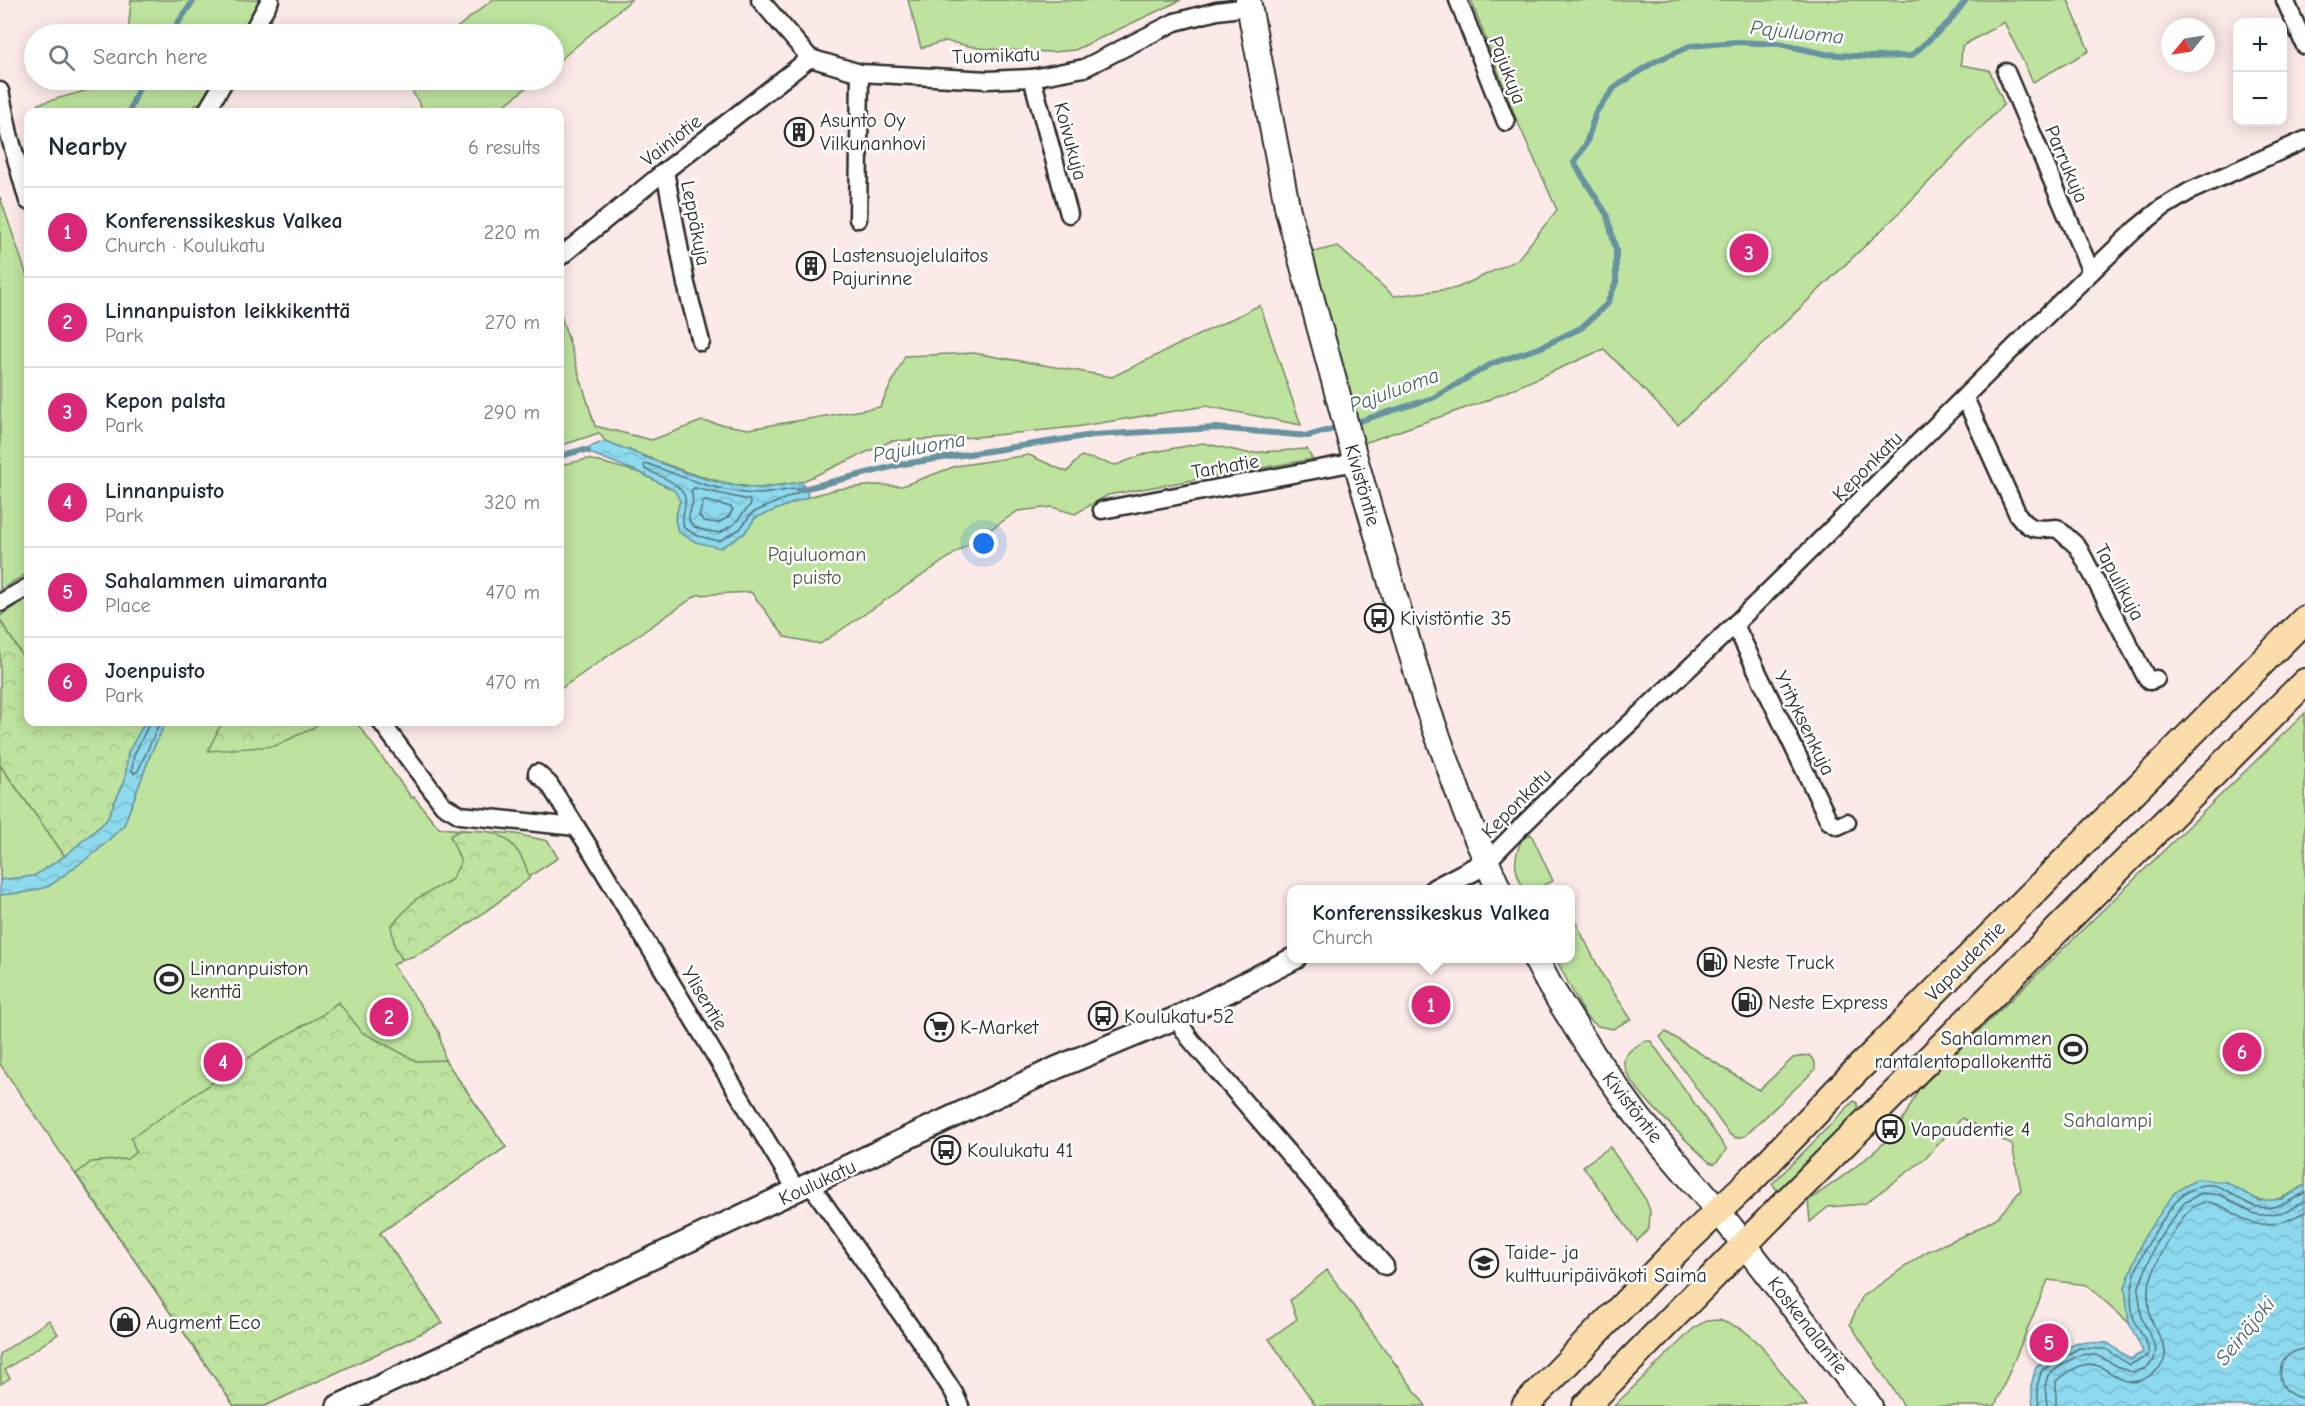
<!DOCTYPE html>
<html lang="en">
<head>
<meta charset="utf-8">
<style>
	:root { --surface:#fff; --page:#f6f6f7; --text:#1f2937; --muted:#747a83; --line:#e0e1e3; --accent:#db2777 }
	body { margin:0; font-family:"Comic Neue",sans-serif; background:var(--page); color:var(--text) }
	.controls { position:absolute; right:18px; top:18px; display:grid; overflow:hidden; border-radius:12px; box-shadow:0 3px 15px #0003 }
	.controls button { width:54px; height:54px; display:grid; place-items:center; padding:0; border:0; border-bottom:2px solid var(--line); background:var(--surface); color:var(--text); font:30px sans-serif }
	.compass { position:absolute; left:2161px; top:18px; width:54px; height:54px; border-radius:50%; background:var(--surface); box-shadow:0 3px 15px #0003; rotate:240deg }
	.you { position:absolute; left:984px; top:544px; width:21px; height:21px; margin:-15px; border:4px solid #fff; border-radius:50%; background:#1a73e8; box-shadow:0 0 0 9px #1a73e833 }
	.badge { display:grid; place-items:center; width:39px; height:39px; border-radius:50%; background:var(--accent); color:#fff; font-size:20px; font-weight:700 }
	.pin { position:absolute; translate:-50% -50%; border:3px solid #fff; box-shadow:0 2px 6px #0006 }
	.popup { position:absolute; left:1287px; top:885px; width:288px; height:78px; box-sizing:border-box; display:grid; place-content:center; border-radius:12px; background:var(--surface); filter:drop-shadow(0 2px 4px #0005); font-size:20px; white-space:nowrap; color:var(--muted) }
	.popup b { font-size:22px; color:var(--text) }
	.popup::after { content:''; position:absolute; left:50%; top:100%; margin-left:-12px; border:12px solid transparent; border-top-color:var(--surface) }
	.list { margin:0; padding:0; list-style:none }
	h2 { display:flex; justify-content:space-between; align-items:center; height:78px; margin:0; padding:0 24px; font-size:26px }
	h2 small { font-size:20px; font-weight:400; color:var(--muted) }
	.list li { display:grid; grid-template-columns:39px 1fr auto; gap:18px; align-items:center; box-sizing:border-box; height:90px; padding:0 24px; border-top:2px solid var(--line) }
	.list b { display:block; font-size:22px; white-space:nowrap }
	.list p { margin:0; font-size:20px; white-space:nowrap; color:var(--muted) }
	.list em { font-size:20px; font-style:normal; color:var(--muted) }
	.icon { flex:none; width:33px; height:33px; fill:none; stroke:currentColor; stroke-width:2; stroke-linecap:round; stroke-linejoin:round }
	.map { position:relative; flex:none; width:2305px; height:1406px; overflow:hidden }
	.search { position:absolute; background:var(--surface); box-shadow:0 3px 15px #0003; left:24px; top:24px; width:540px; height:66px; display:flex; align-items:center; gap:15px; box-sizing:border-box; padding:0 21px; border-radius:33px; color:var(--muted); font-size:22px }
	.panel { position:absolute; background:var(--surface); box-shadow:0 3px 15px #0003; left:24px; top:108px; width:540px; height:618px; border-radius:12px }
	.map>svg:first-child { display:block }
	.green { fill:#bde39e; stroke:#748764; stroke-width:1.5 }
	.forest { fill:url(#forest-crowns); stroke:#748764; stroke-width:1.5 }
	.water { fill:url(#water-waves); stroke:#66939f; stroke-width:1.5 }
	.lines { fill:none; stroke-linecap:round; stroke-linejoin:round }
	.shore { stroke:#527179; stroke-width:1.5 }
	.stream { stroke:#66939f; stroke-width:6 }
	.minor-casing { stroke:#2b2b2b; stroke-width:21 }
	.tertiary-casing { stroke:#2b2b2b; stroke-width:26 }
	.secondary-casing { stroke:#2b2b2b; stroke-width:28 }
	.primary-casing { stroke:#2b2b2b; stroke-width:30 }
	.minor { stroke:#fff; stroke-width:16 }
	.tertiary { stroke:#fff; stroke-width:21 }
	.secondary { stroke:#fff; stroke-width:24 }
	.primary { stroke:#faddab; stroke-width:26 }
	.labels { text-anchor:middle; stroke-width:5; stroke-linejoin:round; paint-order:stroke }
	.street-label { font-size:20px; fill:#2b2b2b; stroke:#fff }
	.poi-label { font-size:20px; fill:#2b2b2b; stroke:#fff; text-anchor:start }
	.park-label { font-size:20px; fill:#505948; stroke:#fff }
	.water-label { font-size:21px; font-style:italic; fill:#485f65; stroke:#fff }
</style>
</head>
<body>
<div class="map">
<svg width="2305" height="1406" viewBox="0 0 2305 1406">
	<defs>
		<pattern id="forest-crowns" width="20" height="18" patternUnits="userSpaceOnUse" patternTransform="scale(1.5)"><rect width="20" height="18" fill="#bde39e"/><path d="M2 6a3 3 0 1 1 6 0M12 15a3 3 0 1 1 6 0" fill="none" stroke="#a3c388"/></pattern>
		<pattern id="water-waves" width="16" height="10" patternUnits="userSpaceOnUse" patternTransform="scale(1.5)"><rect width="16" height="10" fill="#8dd9ed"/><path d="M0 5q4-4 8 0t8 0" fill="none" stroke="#7abacb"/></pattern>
	</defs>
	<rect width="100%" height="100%" fill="#fceae8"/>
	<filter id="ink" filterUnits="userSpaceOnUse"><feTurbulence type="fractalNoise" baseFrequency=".0167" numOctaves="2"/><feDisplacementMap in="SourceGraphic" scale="12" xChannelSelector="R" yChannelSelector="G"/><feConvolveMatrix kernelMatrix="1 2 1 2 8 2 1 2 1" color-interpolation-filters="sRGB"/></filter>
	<g filter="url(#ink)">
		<!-- green -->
		<g class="green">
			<polygon points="131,0 262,0 244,34 128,34"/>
			<polygon points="492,0 631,0 554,65 554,34 449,34"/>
			<polygon points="908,0 1181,0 1075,50 1052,52 1003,50 979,48 945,41 921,48"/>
			<polygon points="1471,0 2068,0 2089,51 2033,82 2004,22 1962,46 1961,65 1989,70 2004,104 1895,217 1678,425 1604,349 1483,402 1364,443 1310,253 1337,246 1394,296 1457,288 1517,260 1557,210 1515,116"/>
			<polygon points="124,80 218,80 203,101 184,112 40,112 38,104"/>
			<polygon points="406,80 536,80 496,112 424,112"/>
			<polygon points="0,197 28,279 28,573 0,590"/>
			<polygon points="1260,305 1301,425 1206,406 1075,427 977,437 891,441 801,482 759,488 729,484 689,473 605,441 599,433 560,446 560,312 595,426 652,440 702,421 748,429 880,407 905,356 974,353 1112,377"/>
			<polygon points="1203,443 1247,453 1307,449 1312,459 1108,495 1075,514 1052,507 1018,511 820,644 785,637 751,592 697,595 560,689 560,465 588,459 641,473 675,491 680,501 675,519 744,534 755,518 808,497 838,489 876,485 902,486 956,466 1029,455 1067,472 1081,456 1116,465 1148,453"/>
			<polygon points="28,598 28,665 0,620 0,616"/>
			<path d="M 2305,713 L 2305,1185 C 2266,1209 2263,1204 2226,1182 L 2144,1237 L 2125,1287 L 2129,1323 L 2087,1285 L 2048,1280 L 1995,1406 L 1904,1406 L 1850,1324 L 1862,1297 L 1926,1252 L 1974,1231 L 1998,1217 L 2021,1190 L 2012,1145 L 1962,1118 L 1925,1159 L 1864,1204 L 1828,1207 L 1810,1222 L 1808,1201 C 1836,1181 1866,1161 1890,1137 C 1903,1124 1910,1105 1919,1089 Z"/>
			<polygon points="166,722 356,722 412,798 414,797 439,828 516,834 548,841 558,858 393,965 439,1032 445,1060 506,1147 380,1233 443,1323 265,1406 234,1406 0,1064 0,895 28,892 49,886 97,851 124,825 151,753"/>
			<polygon points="0,765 65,856 34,876 0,880"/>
			<path d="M 1531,834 L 1553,881 L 1535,889 L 1524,889 C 1513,869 1513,860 1522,839 Z"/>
			<polygon points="1571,913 1603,976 1631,1019 1613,1029 1598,1026 1586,1017 1556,959 1570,958"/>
			<polygon points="1666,1032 1759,1090 1793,1058 1809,1055 1815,1062 1815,1070 1745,1136 1736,1138 1729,1134 1660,1037"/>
			<path d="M 1645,1041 L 1651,1041 L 1727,1150 L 1715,1164 L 1709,1162 C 1692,1145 1624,1085 1624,1063 C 1623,1052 1637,1046 1645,1041 Z"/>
			<polygon points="1854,1101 1857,1103 1858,1109 1856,1117 1779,1192 1772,1184"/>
			<polygon points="1610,1147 1646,1200 1650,1211 1649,1229 1637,1241 1583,1166"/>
			<polygon points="1327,1270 1426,1406 1316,1406 1269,1339 1297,1319 1290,1300"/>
			<polygon points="49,1320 58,1334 5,1370 10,1378 1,1384 0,1354"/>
			<polygon points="1719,1320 1742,1329 1760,1344 1807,1406 1614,1406 1695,1327 1706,1321"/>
		</g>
		<!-- forest -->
		<g class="forest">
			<polygon points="0,620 28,665 28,722 145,722 128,753 125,780 106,821 65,856 0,765"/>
			<polygon points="222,722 320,722 313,728 275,746 208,751"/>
			<path d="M 460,830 C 470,831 481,830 490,832 C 511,836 526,859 529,879 C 504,897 430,957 402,959 L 395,948 L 391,926 L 416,899 L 451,880 L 461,862 L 450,836 Z"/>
			<polygon points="338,1002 362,1032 416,1061 445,1060 506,1147 380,1233 443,1323 265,1406 234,1406 76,1174 91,1162 127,1159 136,1152 131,1138 262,1049 322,1015"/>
		</g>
		<!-- water -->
		<g class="water">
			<path d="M 605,441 C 650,458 711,488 759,488 C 773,488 787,484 801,482 L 806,488 L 808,497 L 755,518 L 744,534 L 721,548 L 696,542 L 678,532 L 675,519 L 680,501 L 675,491 L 641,473 L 582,450 Z"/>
			<polygon points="145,722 166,722 151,753 124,825 97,851 49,886 28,892 0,895 0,880 34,876 65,856 106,821 125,780 128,753"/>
			<polygon points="2197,1179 2226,1182 2259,1201 2282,1199 2305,1185 2305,1367 2302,1374 2305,1382 2305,1406 2033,1406 2031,1386 2036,1366 2077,1342 2108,1343 2130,1359 2143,1352 2129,1323 2125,1287 2144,1237 2174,1193"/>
		</g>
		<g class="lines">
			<!-- shore -->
			<g class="shore">
				<path d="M 648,464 C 683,477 722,494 760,494 C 772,493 785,490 797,489 L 800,492 L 752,513 L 740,529 L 719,541 L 698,536 L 684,528 C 681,518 684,514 685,505 C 689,485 659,476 645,469 L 644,465 Z"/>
				<path d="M 694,488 L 749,500 L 751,504 L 734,524 L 720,533 C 712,532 691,530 689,520 C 688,509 696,506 691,491 Z"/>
				<polygon points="706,501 731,507 733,510 728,517 718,523 704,521 699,516 703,502"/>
				<polyline points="150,722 134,755 132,770 134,773 138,771 160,722"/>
				<path d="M 2305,1349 C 2272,1351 2272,1397 2305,1398"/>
				<path d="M 2039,1406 L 2037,1386 L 2042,1370 L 2079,1348 L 2106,1349 L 2129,1365 L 2148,1356 C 2151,1344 2139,1333 2135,1322 C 2120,1280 2152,1234 2176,1201 C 2180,1196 2185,1193 2191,1190 C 2219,1173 2236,1203 2258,1207 C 2276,1210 2291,1201 2305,1192"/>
				<path d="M 2047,1406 L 2045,1386 L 2048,1375 C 2057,1369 2070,1358 2081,1355 C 2111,1348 2126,1392 2154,1360 L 2156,1348 L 2142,1319 L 2138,1289 L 2156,1243 L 2184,1203 L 2201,1193 L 2221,1195 L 2252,1213 L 2260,1215 L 2286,1212 L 2305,1201"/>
				<path d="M 2056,1406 L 2056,1381 C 2063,1376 2074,1367 2083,1365 C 2111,1358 2121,1402 2157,1370 C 2177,1352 2155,1334 2150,1316 C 2149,1309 2148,1300 2148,1293 C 2147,1276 2178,1220 2191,1209 C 2214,1190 2232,1217 2253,1223 C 2270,1227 2290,1220 2305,1212"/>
			</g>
			<!-- stream -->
			<g class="stream">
				<polyline points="170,34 194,0"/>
				<polyline points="129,112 142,80"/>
				<polyline points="1350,424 1433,398 1493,363 1539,348 1581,328 1607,304 1616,282 1616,250 1607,215 1574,163 1586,144 1596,112 1615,87 1654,62 1690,46 1737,42 1780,44 1825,54 1870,57 1911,56 1949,22 1966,0"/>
				<polyline points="560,456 582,450 588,451"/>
				<polyline points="799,490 903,464 1093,435 1216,428 1308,436 1340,427"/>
			</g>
			<!-- minor casing -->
			<g class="minor-casing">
				<g id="minor">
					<polyline points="760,0 810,58 860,73 988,80 1032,78 1084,68 1175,22 1217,11 1249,7"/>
					<polyline points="1458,0 1506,122"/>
					<polyline points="2285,0 2305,46"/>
					<polyline points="251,34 270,0"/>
					<polyline points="2006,72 2091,272"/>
					<polyline points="1032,78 1069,214"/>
					<polyline points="0,91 9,134 28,201"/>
					<polyline points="206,112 225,80"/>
					<polyline points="665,171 686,284 701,342"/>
					<polyline points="858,219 860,73"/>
					<polyline points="560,257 665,171 810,58"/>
					<path d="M 1965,398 L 2018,515 C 2031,532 2037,529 2057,528 L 2078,547 L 2146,677 L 2150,681 L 2156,679"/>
					<polyline points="1102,510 1356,462"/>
					<polyline points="0,603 28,587"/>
					<polyline points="1735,625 1829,821 1838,826 1847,822"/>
					<polyline points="381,722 443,805 460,815 576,827"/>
					<polyline points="537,773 549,784 589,847 797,1191"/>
					<path d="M 1486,863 C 1565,779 1654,704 1736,623 C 1870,493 2000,358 2136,229 L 2162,208 L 2190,191 L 2305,140"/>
					<polyline points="1176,1018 1190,1039 1385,1266"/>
					<polyline points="811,1185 925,1348 954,1393 960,1406"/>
				</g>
			</g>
			<!-- tertiary casing -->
			<g class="tertiary-casing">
				<g id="tertiary">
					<polyline points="1435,890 1486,863"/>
					<polyline points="338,1406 1056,1068 1176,1018 1295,958"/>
				</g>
			</g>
			<!-- secondary casing -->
			<g class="secondary-casing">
				<g id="secondary">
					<polyline points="1248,0 1288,211 1356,462 1425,701 1466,814 1499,890"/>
					<polyline points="1535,958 1550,986 1594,1056 1638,1117 1719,1212 1870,1406"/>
				</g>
			</g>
			<!-- primary casing -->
			<g class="primary-casing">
				<g id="primary">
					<polyline points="1525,1406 1675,1252 1755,1176 1851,1076 2305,619"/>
					<polyline points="1586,1406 1782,1206 2305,682"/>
				</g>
			</g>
			<!-- minor -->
			<use href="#minor" class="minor"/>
			<!-- tertiary -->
			<use href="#tertiary" class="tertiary"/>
			<!-- secondary -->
			<use href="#secondary" class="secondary"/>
			<!-- primary -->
			<use href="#primary" class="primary"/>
		</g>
	</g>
	<!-- icons -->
	<defs>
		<g id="building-ring" transform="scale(1.5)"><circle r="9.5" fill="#fff" stroke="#2b2b2b" stroke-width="1.5"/><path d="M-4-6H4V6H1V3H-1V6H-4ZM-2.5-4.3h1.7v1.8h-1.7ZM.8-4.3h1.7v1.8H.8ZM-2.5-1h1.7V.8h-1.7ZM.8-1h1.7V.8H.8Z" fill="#2b2b2b"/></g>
		<g id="bus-ring" transform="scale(1.5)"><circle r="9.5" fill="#fff" stroke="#2b2b2b" stroke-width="1.5"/><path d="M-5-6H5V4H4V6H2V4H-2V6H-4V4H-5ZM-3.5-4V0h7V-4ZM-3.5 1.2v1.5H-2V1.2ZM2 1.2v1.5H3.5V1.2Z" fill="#2b2b2b"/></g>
		<g id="fuel-ring" transform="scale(1.5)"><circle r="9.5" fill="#fff" stroke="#2b2b2b" stroke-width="1.5"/><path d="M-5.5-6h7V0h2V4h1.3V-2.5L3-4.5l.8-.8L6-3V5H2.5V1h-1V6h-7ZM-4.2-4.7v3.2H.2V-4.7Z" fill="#2b2b2b"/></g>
		<g id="stadium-ring" transform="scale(1.5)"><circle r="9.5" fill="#fff" stroke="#2b2b2b" stroke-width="1.5"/><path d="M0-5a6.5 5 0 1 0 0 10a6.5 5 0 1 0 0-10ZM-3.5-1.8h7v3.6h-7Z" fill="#2b2b2b"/></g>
		<g id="supermarket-ring" transform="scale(1.5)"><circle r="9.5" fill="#fff" stroke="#2b2b2b" stroke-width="1.5"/><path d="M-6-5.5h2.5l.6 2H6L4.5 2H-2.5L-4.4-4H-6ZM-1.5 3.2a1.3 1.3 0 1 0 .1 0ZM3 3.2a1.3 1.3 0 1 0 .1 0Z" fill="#2b2b2b"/></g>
		<g id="school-ring" transform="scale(1.5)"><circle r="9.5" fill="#fff" stroke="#2b2b2b" stroke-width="1.5"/><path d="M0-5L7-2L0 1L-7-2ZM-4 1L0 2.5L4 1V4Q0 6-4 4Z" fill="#2b2b2b"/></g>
		<g id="shop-ring" transform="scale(1.5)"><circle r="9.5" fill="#fff" stroke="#2b2b2b" stroke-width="1.5"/><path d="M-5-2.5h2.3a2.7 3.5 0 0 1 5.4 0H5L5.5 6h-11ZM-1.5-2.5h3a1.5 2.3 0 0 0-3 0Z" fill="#2b2b2b"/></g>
	</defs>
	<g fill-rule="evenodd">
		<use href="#building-ring" x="799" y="132"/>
		<use href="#building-ring" x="811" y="266"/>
		<use href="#bus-ring" x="1379" y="618"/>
		<use href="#fuel-ring" x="1712" y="962"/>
		<use href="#stadium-ring" x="169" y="979"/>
		<use href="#fuel-ring" x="1747" y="1002"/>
		<use href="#bus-ring" x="1103" y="1016"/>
		<use href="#supermarket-ring" x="939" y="1027"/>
		<use href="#stadium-ring" x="2073" y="1049"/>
		<use href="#bus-ring" x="1890" y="1129"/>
		<use href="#bus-ring" x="946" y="1150"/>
		<use href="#school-ring" x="1484" y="1263"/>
		<use href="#shop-ring" x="125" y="1322"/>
	</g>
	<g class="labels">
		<!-- street labels -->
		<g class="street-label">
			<text transform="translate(996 55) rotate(-2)" y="7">Tuomikatu</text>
			<text transform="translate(1508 70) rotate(69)" y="7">Pajukuja</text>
			<text transform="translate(671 140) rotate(-38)" y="7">Vainiotie</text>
			<text transform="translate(1071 141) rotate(75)" y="7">Koivukuja</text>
			<text transform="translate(2067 164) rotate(67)" y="7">Parrukuja</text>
			<text transform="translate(696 223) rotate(79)" y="7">Leppäkuja</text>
			<text transform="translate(1225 466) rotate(-10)" y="7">Tarhatie</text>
			<text transform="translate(1867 466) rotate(-45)" y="7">Keponkatu</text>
			<text transform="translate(1363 485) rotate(74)" y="7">Kivistöntie</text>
			<text transform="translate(2120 582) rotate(62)" y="7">Tapulikuja</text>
			<text transform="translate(1805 723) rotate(64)" y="7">Yrityksenkuja</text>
			<text transform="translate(1516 803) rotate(-45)" y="7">Keponkatu</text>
			<text transform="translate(1965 961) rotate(-45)" y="7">Vapaudentie</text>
			<text transform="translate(705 998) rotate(59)" y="7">Ylisentie</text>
			<text transform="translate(1633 1107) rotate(52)" y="7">Kivistöntie</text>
			<text transform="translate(817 1182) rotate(-25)" y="7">Koulukatu</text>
			<text transform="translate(1808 1325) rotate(52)" y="7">Koskenalantie</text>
		</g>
		<!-- poi labels -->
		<g class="poi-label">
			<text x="820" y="127">Asunto Oy<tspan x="820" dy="23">Vilkunanhovi</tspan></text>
			<text x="832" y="262">Lastensuojelulaitos<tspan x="832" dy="23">Pajurinne</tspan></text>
			<text x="1400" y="625">Kivistöntie 35</text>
			<text x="1733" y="969">Neste Truck</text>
			<text x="190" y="975">Linnanpuiston<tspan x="190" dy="23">kenttä</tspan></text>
			<text x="1768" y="1009">Neste Express</text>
			<text x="1124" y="1023">Koulukatu 52</text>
			<text x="960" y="1034">K-Market</text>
			<text x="2052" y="1045" text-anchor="end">Sahalammen<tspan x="2052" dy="23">rantalentopallokenttä</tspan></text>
			<text x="1911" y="1136">Vapaudentie 4</text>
			<text x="967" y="1157">Koulukatu 41</text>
			<text x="1505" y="1259">Taide- ja<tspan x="1505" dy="23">kulttuuripäiväkoti Saima</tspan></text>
			<text x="146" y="1329">Augment Eco</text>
		</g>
		<!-- park labels -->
		<g class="park-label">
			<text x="817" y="561">Pajuluoman<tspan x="817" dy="23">puisto</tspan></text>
			<text x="2108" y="1127">Sahalampi</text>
		</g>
		<!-- water labels -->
		<g class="water-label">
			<text transform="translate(1797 32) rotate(6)" y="7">Pajuluoma</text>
			<text transform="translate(1394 390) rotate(-20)" y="7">Pajuluoma</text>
			<text transform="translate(919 447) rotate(-10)" y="7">Pajuluoma</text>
			<text transform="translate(2245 1331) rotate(-51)" y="7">Seinäjoki</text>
		</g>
	</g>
</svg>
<div class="controls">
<button>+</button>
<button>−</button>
</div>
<svg class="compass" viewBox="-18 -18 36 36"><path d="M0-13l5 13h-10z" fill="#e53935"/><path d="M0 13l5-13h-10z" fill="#747a83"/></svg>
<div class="you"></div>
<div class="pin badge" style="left:1431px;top:1005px">1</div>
<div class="popup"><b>Konferenssikeskus Valkea</b>Church</div>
<div class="pin badge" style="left:389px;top:1017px">2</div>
<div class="pin badge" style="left:1749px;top:253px">3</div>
<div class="pin badge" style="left:223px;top:1062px">4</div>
<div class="pin badge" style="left:2049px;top:1343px">5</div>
<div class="pin badge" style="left:2242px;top:1052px">6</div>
<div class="search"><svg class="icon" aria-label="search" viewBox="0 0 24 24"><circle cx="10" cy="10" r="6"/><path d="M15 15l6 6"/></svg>Search here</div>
<section class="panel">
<h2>Nearby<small>6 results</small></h2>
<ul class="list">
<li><span class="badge">1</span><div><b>Konferenssikeskus Valkea</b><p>Church · Koulukatu</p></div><em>220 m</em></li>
<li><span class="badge">2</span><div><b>Linnanpuiston leikkikenttä</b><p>Park</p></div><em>270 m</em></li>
<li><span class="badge">3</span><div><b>Kepon palsta</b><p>Park</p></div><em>290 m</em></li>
<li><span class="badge">4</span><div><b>Linnanpuisto</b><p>Park</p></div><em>320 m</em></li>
<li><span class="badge">5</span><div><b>Sahalammen uimaranta</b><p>Place</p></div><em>470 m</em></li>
<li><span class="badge">6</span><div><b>Joenpuisto</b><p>Park</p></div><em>470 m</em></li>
</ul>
</section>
</div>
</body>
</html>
